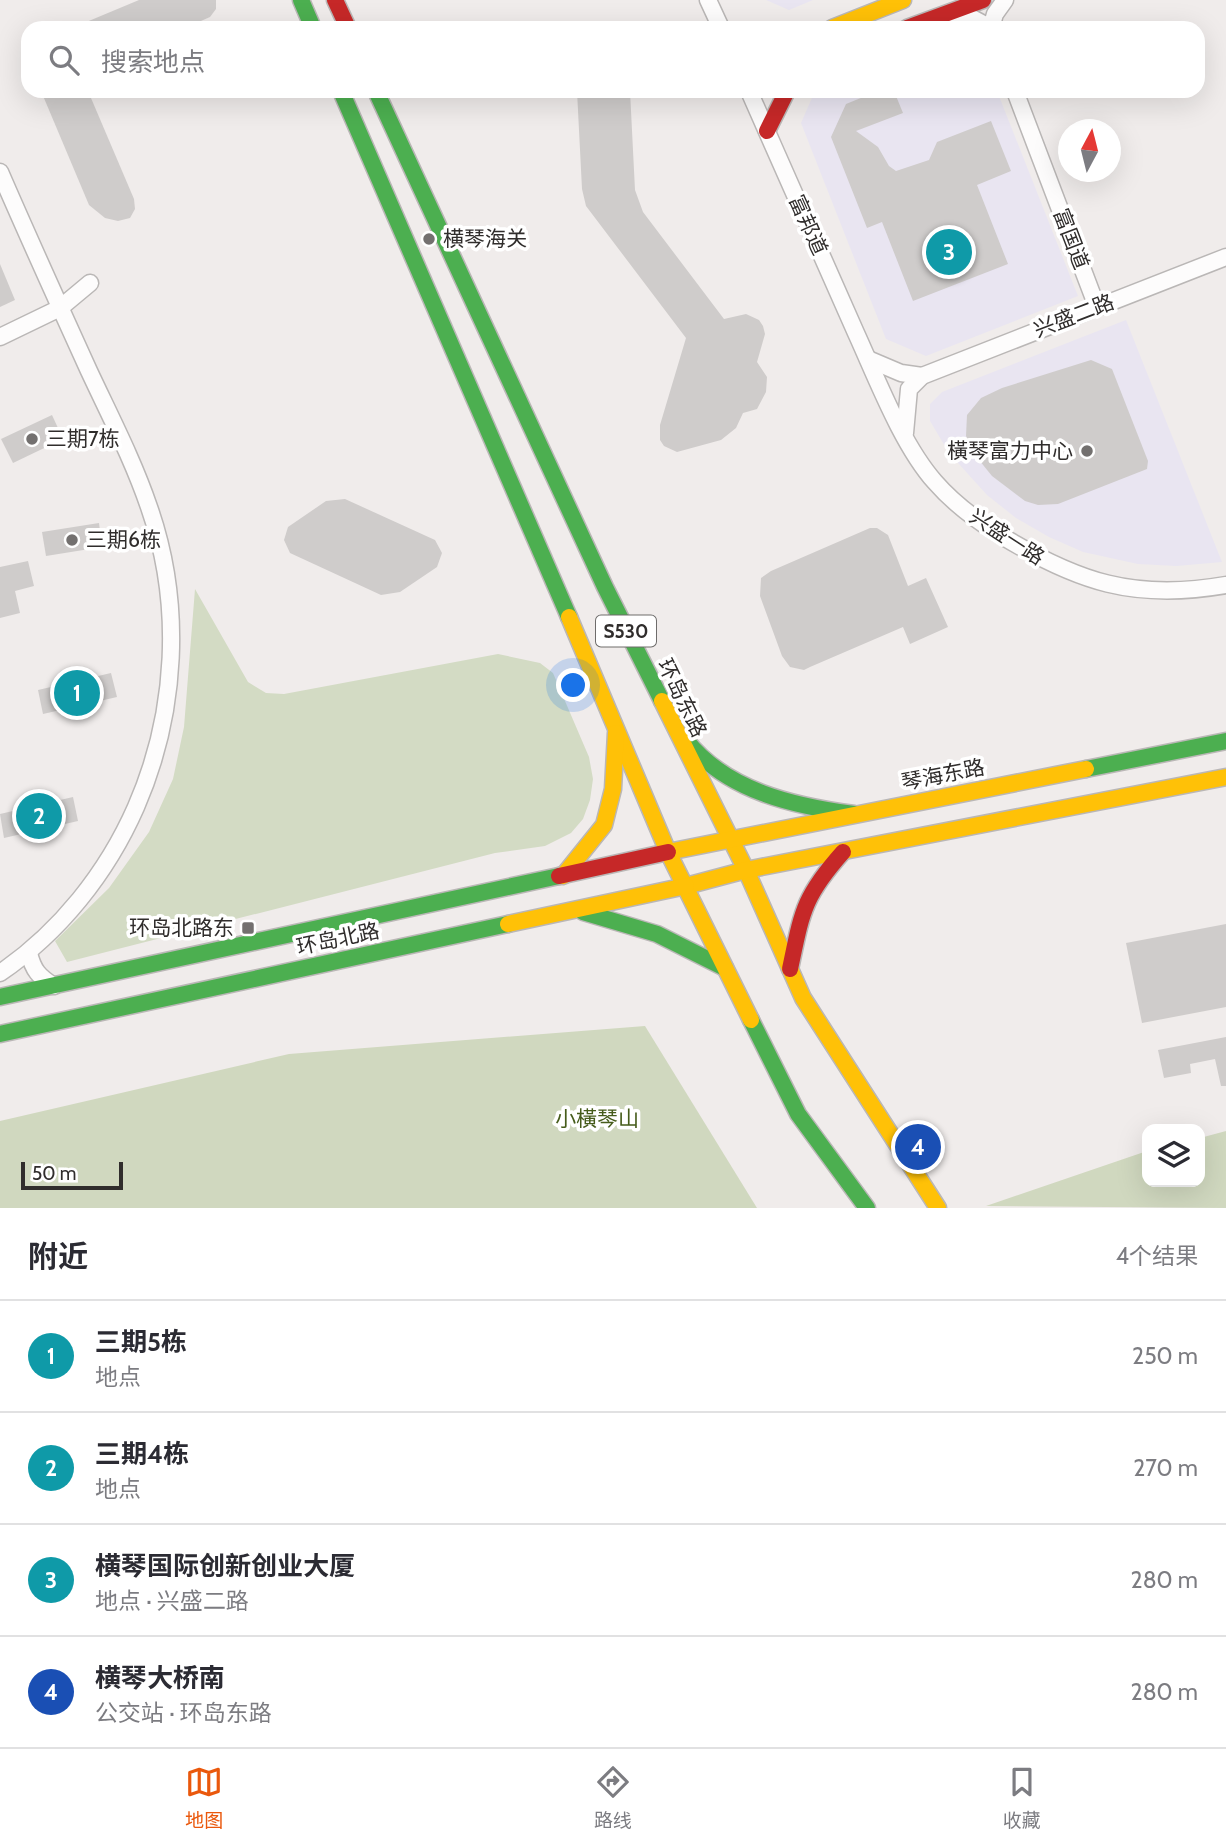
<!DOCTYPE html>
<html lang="zh">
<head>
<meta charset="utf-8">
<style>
	:root { --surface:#fff; --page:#f7f7f7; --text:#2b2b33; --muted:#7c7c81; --line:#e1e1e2; --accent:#ea580c }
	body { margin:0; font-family:Cabin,"Noto Sans SC",sans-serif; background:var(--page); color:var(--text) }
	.controls { position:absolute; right:21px; bottom:21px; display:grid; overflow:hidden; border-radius:14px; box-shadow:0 7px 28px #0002 }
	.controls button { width:63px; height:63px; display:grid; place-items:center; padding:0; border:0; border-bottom:2px solid var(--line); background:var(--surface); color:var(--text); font:35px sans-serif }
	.compass { position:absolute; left:1058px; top:119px; width:63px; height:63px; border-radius:50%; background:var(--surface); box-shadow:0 7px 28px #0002; rotate:7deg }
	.scale { position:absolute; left:21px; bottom:18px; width:102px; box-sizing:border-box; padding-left:7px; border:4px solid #302d2c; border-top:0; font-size:19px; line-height:24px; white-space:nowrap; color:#302d2c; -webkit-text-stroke:5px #fff; paint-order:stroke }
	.you { position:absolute; left:574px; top:686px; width:24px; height:24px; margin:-18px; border:5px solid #fff; border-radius:50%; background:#1a73e8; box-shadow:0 0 0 10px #1a73e833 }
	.badge { display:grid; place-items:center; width:46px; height:46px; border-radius:50%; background:var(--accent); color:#fff; font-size:23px; font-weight:700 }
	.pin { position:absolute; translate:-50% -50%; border:4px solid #fff; box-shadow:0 2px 7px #0006 }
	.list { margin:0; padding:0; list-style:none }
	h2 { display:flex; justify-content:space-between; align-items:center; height:91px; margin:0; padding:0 28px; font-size:30px }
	h2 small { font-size:23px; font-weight:400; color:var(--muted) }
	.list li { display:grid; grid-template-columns:46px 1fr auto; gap:21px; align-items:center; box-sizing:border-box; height:112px; padding:0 28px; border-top:2px solid var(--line) }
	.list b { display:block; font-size:26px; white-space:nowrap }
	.list p { margin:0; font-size:23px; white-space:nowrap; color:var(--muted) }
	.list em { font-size:23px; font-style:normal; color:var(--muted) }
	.icon { flex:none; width:38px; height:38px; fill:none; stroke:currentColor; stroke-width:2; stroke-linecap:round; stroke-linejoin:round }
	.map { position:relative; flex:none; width:1226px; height:1208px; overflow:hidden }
	.search { position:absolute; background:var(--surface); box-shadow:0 7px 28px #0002; left:21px; right:21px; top:21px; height:77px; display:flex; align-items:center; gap:18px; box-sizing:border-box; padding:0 24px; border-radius:21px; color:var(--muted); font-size:26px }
	.sheet { height:539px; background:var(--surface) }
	nav { display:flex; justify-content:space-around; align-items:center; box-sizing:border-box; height:98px; border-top:2px solid var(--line); background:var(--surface); font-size:19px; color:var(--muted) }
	nav a { display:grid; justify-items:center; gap:4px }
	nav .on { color:var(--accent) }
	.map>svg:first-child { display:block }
	.commercial { fill:#e9e5f1 }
	.green { fill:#d3dbc4 }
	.forest { fill:#d0d8bf }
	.building { fill:#cfcccb }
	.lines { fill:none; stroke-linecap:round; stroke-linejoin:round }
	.street-casing { stroke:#bab7b6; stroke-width:19 }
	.fast-casing { stroke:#bab7b6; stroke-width:19 }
	.slow-casing { stroke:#bab7b6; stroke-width:19 }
	.jam-casing { stroke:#bab7b6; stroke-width:19 }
	.street { stroke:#fdfcfc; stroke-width:16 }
	.fast { stroke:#4caf50; stroke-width:16 }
	.slow { stroke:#ffc107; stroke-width:16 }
	.jam { stroke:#c62828; stroke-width:16 }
	.poi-dot { fill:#73706f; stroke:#fff; stroke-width:2.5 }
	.labels { text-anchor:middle; stroke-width:7; stroke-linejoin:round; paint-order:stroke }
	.shield { fill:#fff; stroke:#6e6c6b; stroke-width:2 }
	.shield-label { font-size:19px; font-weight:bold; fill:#302d2c }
	.street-label { font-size:21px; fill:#302d2c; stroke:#fff }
	.poi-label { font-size:21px; fill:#302d2c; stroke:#fff; text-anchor:start }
	.park-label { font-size:21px; fill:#465c1b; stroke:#fff }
</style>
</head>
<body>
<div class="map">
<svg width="1226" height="1208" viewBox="0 0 1226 1208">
	<rect width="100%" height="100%" fill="#f0eceb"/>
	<!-- commercial -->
	<g class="commercial">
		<polygon points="766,0 813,0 789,10"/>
		<polygon points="815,91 997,91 1078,296 926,356 886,339 801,123"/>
		<polygon points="1126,320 1222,562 1176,566 1138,564 1083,552 1049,537 1016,518 987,495 949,453 930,421 930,404 942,392"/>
	</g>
	<!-- green -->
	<polygon class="green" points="195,589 248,682 266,693 284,694 498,654 540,663 553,673 589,757 593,779 590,800 583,819 571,833 545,846 495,853 67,962 55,941 109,888 149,832 173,779 184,727"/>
	<!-- forest -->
	<g class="forest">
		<polygon points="645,1026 757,1208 0,1208 0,1121 289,1054"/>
		<polygon points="1226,1131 1226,1208 986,1206 1147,1151 1147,1182 1200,1182 1200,1138"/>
	</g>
	<!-- building -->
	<g class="building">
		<polygon points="139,0 216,0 216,9 210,17 185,28 72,28"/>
		<polygon points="41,91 88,91 134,199 135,209 130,218 118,221 105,218 89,205"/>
		<polygon points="577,91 630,91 635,190 643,212 724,319 746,314 759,320 763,326 765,334 757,362 767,377 766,392 757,409 743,413 736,428 721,440 677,452 664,446 660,440 660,425 686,338 586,206 582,189"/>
		<polygon points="878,91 894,91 903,113 856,131 878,147 889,166 896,171 929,160 937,142 991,121 1011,171 977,185 1008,264 913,301 882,222 867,228 831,137 846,104"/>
		<polygon points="0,264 15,300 0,307"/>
		<polygon points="1091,360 1112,369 1148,461 1147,469 1058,504 1038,505 1025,501 992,476 975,455 966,436 967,415 981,398 1002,388"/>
		<polygon points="52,415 63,439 13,463 1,439"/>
		<polygon points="345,499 435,540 442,553 437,567 400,592 381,595 290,553 284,540 288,527 326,501"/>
		<polygon points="99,523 102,547 46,556 42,532"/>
		<polygon points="870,528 877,528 888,535 908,586 926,578 948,627 910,644 903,627 810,667 804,670 790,667 782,656 760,596 761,578 771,571"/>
		<polygon points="28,561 34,586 15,591 20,613 0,618 0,567"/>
		<polygon points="111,673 117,697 43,714 38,690"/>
		<polygon points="73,797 78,821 4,838 0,814"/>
		<polygon points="1226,924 1226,1007 1142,1023 1126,943"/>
		<polygon points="1226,1037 1226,1086 1221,1086 1215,1059 1190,1064 1191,1073 1164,1078 1158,1050"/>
	</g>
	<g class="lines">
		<!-- street casing -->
		<g class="street-casing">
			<g id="street">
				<polyline points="708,0 721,28"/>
				<polyline points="950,13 974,19 991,28 995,14 1005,0"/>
				<path d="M 749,91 C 785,172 820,252 856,333 C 877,379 902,445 935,482 C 954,504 976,520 1000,535 C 1078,582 1134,601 1226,585"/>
				<polyline points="1015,91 1097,307"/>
				<path d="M 0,172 C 29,239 59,305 89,371 C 110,416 133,460 149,507 C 183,604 177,713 136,807 C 107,873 60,932 0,973"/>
				<polyline points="0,337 60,308 90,283"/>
				<polyline points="868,359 901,373 922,376"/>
				<polyline points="905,433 909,389 922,376 1226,257"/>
				<path d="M 29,953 C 33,970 39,977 54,986"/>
			</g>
		</g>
		<!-- fast casing -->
		<g class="fast-casing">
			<g id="fast">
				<polyline points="301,0 313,28"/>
				<polyline points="341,91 569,617"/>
				<polyline points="376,91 605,587 662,701"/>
				<path d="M 686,740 C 726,791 794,806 854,814"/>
				<polyline points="1086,769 1226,741"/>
				<polyline points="583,912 657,934 725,968"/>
				<polyline points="0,997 559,876"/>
				<polyline points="751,1020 798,1114 867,1208"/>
				<polyline points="0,1034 508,924"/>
			</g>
		</g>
		<!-- slow casing -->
		<g class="slow-casing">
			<g id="slow">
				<polyline points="832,28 903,0"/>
				<polyline points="569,617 668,852 751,1020"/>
				<polyline points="662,701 746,870 803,998 938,1208"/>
				<polyline points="668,852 1086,769"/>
				<polyline points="563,876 604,825 613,789 616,733"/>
				<polyline points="686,886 746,870 1226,777"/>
				<polyline points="508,924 686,886"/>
			</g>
		</g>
		<!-- jam casing -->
		<g class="jam-casing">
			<g id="jam">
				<polyline points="335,0 348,28"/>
				<polyline points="907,28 983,0"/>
				<polyline points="767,131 787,91"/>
				<polyline points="559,876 668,852"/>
				<path d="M 790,969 C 802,912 803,897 843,852"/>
			</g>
		</g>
		<!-- street -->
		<use href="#street" class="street"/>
		<!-- fast -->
		<use href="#fast" class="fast"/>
		<!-- slow -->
		<use href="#slow" class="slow"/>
		<!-- jam -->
		<use href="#jam" class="jam"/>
	</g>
	<!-- markers -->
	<g class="poi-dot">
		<circle cx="429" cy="239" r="7"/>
		<circle cx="32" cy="439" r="7"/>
		<circle cx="1087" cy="451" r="7"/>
		<circle cx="72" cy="540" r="7"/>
		<rect x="241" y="921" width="14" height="14" rx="3.5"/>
	</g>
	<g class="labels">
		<!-- shield labels -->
		<rect class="shield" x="596" y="615.5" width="60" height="31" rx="5"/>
		<g class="shield-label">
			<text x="626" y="638">S530</text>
		</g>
		<!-- street labels -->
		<g class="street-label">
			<text transform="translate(808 225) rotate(66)" y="7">富邦道</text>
			<text transform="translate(1071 239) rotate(69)" y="7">富国道</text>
			<text transform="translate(1074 316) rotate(-21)" y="7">兴盛二路</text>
			<text transform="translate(1007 537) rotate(33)" y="7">兴盛一路</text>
			<text transform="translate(682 698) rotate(64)" y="7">环岛东路</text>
			<text transform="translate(943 775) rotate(-11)" y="7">琴海东路</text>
			<text transform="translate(338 939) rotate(-12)" y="7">环岛北路</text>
		</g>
		<!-- poi labels -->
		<g class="poi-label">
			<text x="443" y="246">横琴海关</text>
			<text x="46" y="446">三期7栋</text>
			<text x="1073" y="458" text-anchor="end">橫琴富力中心</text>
			<text x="86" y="547">三期6栋</text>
			<text x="234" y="935" text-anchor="end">环岛北路东</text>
		</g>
		<!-- park labels -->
		<g class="park-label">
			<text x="597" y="1126">小橫琴山</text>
		</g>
	</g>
</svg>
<div class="controls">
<button><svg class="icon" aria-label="layers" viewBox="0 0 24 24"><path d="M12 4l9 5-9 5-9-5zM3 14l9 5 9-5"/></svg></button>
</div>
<svg class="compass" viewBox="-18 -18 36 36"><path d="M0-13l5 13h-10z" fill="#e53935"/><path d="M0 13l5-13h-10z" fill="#7c7c81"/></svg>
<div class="scale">50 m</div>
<div class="you"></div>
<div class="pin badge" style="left:77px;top:693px;background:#0f9aa8">1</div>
<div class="pin badge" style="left:39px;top:816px;background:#0f9aa8">2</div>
<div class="pin badge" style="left:949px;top:252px;background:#0f9aa8">3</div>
<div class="pin badge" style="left:918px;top:1147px;background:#1a4fb4">4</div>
<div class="search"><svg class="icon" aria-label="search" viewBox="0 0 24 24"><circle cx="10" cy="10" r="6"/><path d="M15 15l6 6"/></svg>搜索地点</div>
</div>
<section class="sheet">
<h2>附近<small>4个结果</small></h2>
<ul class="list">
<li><span class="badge" style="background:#0f9aa8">1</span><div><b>三期5栋</b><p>地点</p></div><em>250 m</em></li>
<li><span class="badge" style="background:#0f9aa8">2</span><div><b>三期4栋</b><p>地点</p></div><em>270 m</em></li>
<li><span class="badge" style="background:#0f9aa8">3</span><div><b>横琴国际创新创业大厦</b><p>地点 · 兴盛二路</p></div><em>280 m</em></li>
<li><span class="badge" style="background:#1a4fb4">4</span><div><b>横琴大桥南</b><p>公交站 · 环岛东路</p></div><em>280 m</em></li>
</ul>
</section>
<nav>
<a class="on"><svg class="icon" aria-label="map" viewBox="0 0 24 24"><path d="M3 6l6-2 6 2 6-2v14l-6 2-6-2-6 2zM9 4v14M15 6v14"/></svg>地图</a>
<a><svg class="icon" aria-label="directions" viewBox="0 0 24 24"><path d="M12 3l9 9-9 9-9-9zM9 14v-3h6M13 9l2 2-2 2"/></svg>路线</a>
<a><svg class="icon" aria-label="saved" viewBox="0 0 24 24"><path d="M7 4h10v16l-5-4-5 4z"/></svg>收藏</a>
</nav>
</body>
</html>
